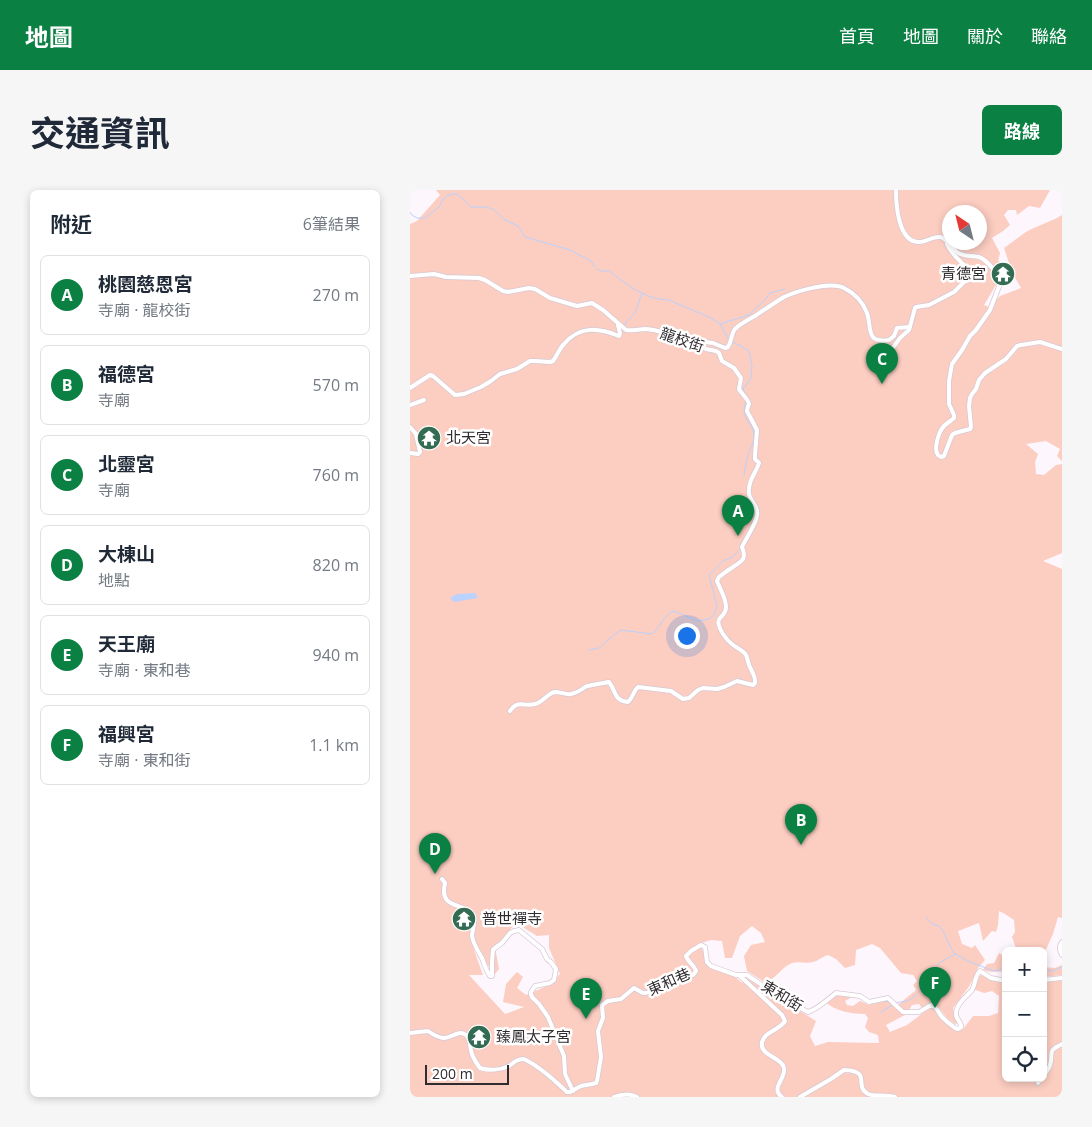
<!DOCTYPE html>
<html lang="zh-TW">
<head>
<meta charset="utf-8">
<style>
	:root { --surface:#fff; --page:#f6f6f7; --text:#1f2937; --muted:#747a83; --line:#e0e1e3; --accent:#0b8043 }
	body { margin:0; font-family:"Open Sans","Noto Sans TC",sans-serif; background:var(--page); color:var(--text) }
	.controls { position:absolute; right:15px; bottom:15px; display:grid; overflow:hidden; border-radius:8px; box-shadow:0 2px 8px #0003 }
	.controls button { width:45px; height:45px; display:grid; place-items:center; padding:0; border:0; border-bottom:1px solid var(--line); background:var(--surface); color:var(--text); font:25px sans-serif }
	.compass { position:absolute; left:532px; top:15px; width:45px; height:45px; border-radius:50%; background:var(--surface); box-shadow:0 2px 8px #0003; rotate:325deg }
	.scale { position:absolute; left:15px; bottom:12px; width:84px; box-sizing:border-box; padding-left:5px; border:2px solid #302b2f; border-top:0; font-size:14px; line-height:18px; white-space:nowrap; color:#302b2f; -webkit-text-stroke:4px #fff; paint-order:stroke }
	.you { position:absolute; left:276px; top:445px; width:18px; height:18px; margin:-12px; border:4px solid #fff; border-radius:50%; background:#1a73e8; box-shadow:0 0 0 8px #1a73e833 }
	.badge { display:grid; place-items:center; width:32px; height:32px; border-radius:50%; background:var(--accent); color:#fff; font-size:16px; font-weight:700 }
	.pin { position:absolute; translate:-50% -41px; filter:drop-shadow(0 1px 2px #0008) }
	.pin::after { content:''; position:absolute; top:26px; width:18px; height:15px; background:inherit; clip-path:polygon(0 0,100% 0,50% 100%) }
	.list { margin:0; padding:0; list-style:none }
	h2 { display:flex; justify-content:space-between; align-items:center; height:65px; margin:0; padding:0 20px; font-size:21px }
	h2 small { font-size:16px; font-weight:400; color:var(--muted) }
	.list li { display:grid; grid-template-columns:32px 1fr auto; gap:15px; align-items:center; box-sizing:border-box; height:80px; margin:0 10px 10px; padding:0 10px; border:1px solid var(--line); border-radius:8px }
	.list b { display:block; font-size:19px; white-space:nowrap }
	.list p { margin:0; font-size:16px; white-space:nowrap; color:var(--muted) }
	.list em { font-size:16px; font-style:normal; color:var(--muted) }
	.icon { flex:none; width:28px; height:28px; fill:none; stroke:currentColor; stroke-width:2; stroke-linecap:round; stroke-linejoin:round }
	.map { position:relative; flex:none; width:652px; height:907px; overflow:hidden; border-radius:8px }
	header { display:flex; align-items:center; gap:30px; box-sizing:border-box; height:70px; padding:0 25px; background:var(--accent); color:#fff }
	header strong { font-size:24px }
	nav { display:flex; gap:28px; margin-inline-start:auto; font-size:18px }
	.intro { display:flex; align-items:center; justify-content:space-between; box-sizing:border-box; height:120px; padding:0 30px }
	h1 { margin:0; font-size:35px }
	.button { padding:12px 22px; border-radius:8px; background:var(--accent); color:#fff; font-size:18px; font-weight:700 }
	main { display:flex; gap:30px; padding:0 30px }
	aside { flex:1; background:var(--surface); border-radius:8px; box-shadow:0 2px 8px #0003 }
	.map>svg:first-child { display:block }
	.green { fill:#fccdc1; fill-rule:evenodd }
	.water { fill:#b9d2fe }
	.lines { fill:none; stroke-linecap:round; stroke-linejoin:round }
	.stream { stroke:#b9d2fe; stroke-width:1 }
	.minor-casing { stroke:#d6c9d5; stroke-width:5.5 }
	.minor { stroke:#fff; stroke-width:4 }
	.labels { text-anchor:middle; stroke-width:5; stroke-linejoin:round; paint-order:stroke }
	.poi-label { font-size:15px; fill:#302b2f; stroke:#fff; text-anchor:start }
	.street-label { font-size:15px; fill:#302b2f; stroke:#fff }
</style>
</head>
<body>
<header>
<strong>地圖</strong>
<nav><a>首頁</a><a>地圖</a><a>關於</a><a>聯絡</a></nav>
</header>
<div class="intro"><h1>交通資訊</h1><a class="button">路線</a></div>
<main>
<aside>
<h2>附近<small>6筆結果</small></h2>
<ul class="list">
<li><span class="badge">A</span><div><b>桃園慈恩宮</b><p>寺廟 · 龍校街</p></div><em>270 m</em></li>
<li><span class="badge">B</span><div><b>福德宮</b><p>寺廟</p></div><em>570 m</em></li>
<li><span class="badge">C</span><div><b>北靈宮</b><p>寺廟</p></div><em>760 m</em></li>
<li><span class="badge">D</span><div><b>大棟山</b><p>地點</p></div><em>820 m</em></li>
<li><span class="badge">E</span><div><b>天王廟</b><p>寺廟 · 東和巷</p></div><em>940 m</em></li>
<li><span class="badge">F</span><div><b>福興宮</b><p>寺廟 · 東和街</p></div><em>1.1 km</em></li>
</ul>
</aside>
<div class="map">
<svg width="652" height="907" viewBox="0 0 652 907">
	<rect width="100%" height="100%" fill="#fef6fd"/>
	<!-- green -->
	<g class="green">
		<path d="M 26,0 L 640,0 L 630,18 L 619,16 L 607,25 L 606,20 L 598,20 L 594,25 L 600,35 L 593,41 L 582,48 L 590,63 L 588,71 L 597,74 L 598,83 L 592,81 L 589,90 L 574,115 L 579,117 L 590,106 L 611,98 L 602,82 L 594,58 C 601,53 609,47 616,42 C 628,35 641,32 652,25 L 652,271 L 647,266 L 650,259 L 636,251 L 616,254 L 628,264 L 625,272 L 626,284 L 634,285 L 646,275 L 652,274 L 652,363 L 633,371 L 652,379 L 652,728 L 648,727 L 643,744 L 633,766 L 633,761 L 607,761 L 602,747 L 605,742 L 604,730 L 595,724 L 589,721 L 588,735 L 586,742 L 582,741 L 573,751 L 569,733 L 548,741 L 552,754 L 562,758 L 565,755 L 575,770 L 568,778 L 560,795 L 543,818 L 545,829 L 548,833 L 545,834 L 537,828 L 525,813 L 520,814 L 513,819 L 509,814 L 502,815 L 499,820 L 501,821 L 498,823 L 490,819 L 489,814 L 506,800 L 503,795 L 507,791 L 503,785 L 491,783 L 470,758 L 462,754 L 446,760 L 445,775 L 435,778 L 426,769 L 418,765 C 413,766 408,771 403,772 C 396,774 389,771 382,773 C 372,777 366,788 356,793 L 337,781 L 334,766 L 341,755 L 355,752 L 351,743 L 342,736 L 330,746 L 322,768 L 315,768 L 312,751 L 301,750 L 291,753 L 291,758 L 296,764 L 302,779 L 324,786 L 332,793 L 333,786 L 406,831 L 400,846 L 405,856 L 418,852 L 469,853 L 468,845 L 459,842 L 455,837 L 458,828 L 455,824 C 441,824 426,821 415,812 L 428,805 L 440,805 L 442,807 L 435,811 L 437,815 L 443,816 L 450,811 L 459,815 L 476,809 L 482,815 L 495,825 L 476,835 L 480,842 L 497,835 L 513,823 L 523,817 L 528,821 L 532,829 L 548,841 L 553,839 L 563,826 L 579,826 L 588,823 L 589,806 L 582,801 L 574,803 L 563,799 L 568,786 L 573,785 L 596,792 L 596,888 L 633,888 L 633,793 L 652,790 L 652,907 L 0,907 L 0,34 L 7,31 L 30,5 ZM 540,22 L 570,22 L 570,52 L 540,52 ZM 106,733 L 127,746 L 139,745 L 139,758 L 150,784 L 139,795 L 116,805 L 107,798 L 113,787 L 107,782 L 96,794 L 93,812 L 114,817 L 95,824 L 59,785 L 73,785 L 63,757 L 85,784 L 89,779 L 85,757 Z"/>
		<path d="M 589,763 L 596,767 L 596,782 C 586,781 582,783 573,780 L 577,774 L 584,773 Z"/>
		<polygon points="652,775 652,785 633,787 633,777 645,778"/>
	</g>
	<!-- water -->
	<polygon class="water" points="65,403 68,408 44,412 40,408 47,404"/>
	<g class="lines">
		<!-- stream -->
		<g class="stream">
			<polyline points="0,22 2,25 7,28 15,28 29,17 33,9 37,6 42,4 47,4 61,17 77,17 84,20 95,30 108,36 115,47 160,60 181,71 185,77"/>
			<path d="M 187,79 L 192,81 L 199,81 C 216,94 236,110 259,110 L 301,128 L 310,134 L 319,150"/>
			<polyline points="310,134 339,125 354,111 360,103 375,99"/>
			<polyline points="215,136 216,132 225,123 232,103"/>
			<polyline points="322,152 329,155 339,161 342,176 341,188 333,199 337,207"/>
			<path d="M 334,285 C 335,277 337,270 339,262 C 341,257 344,252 344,247 C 344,231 329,230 336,211"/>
			<path d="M 179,460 L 189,458 L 205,444 L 211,440 L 242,444 C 252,437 251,427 263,421 L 288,431 L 299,429 L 304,425 L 307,416 L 299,385 L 313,371 L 323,367 L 328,361"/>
			<polyline points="516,727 522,734 529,736 533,741 542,760 545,764 560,772 584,781 596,778"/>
			<polyline points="633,780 643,781 652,777"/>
			<path d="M 485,813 C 488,812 493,812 497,811 C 507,807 513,796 521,790 C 521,775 533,771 545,764"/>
			<polyline points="471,822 482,815"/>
		</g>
		<!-- minor casing -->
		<g class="minor-casing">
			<g id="minor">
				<path d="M 486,0 C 486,14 488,51 508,52 C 515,53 523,46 530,47 C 535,47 542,58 547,62 C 553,67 561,65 569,67 C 578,70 584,81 591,88 L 590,94 L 580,120 L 566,140 L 560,146 L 552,160 L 542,174 L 539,191 L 539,214 L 544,225 L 544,228 C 541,231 537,233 534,236 C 529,241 523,259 528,265 C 529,266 530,266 531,267 L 534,266 L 542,245 L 545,243 L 560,239 L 561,237 L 559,216 L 560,208 L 562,204 L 566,199 L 569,190 L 575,183 L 596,169 L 607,156 L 611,155 L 630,152 L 652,159"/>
				<path d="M 0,86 L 24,84 L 36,87 L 69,88 L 75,90 L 93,101 L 98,102 L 119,98 L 125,99 L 140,108 L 167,116 L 182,113 L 193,120 L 216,140 C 223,141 229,139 236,139 C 253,140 269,149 285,155 L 290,155 L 296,159 L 306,161 L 309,163 L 312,171 L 324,178 L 331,188 L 329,199 C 331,203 339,210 339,214 C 338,216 337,218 337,221 L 347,240 L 345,265 L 345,269 L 349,273 C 346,283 338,290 339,303 C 339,309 346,314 347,321 C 349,330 336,348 332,357 C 337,369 332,371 323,377 C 318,380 313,384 309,387 L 307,391 C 310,399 316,408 316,417 C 316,430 301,424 313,444 C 316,449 319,452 323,455 C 327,458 333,460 336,465 C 338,469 338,475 341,479 C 343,485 346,487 345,493 L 343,495 L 327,491 L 314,497 L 307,499 L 293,498 L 288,500 L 279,508 L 273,509 L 261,501 L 228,497 C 223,501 223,508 218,512 C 204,511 206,501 199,492 C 194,493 179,495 175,497 C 171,500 167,503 161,504 C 156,505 151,502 145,502 C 138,503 133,512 125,514 C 114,517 108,509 100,521"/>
				<path d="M 279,153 L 288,151 L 303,153 L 315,158 L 318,157 C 322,151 321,144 325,139 C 330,134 338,130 345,126 C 354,120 364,113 374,107 C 387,101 420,91 434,98 C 444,103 453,112 457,123 C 462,137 455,154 479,150 L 484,146 L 487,138 L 500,137"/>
				<path d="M 474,165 L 482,159 L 490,148 L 499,140 L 505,118 L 506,117 L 519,115 L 544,102 L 554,92 L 563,88 L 564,87 C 556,74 543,68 537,54"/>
				<path d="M 0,198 L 20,185 L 23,186 L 45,205 L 54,204 L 71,197 L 81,191 L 90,184 L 107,179 L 120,171 L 125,171 L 140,172 L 143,171 C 147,166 149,159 154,154 C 170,135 189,138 209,146 L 210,143 L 208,135"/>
				<polyline points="0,215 14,210"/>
				<polyline points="0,237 6,244 10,262 8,264 0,263"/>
				<path d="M 32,689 L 35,693 C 29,720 51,711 62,724 C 67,729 62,740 62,746 C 63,754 68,761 72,768 C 74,774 76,780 80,786 L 82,786 L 82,771 L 83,760 L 85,758 L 92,753 L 100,743 L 104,741 L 109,740 L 132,759 L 137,769 L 141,772 L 146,779 L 144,790 L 140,793 L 125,796 L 121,802 L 121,804 L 122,807 L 129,814 L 138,827 L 154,866 L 155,884 L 163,901"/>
				<path d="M 652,752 C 649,756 649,760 652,765"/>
				<path d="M 330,786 L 372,825 L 375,831 C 370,840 355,841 352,852 C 349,866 372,867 374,878 C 376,889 360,898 372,907"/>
				<polyline points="633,790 652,788"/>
				<path d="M 0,843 L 18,841 C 22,844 28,847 33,848 C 41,849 48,839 56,845 C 62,850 59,858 62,864 C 64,870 67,874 70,878 C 79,881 91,880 99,876 C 104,872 107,869 114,869 C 130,877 144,890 157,902"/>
				<path d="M 633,886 C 636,882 639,879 640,875 C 644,862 636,862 652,854"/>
				<polyline points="628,893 631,888"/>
				<path d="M 157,902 L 160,902 L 171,896 L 182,894 L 186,893 L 187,891 L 191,867 L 188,841 L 193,828 L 192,815 L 198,811 L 211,809 L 224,798 L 233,803 L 236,803 L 246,799 L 257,790 L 283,785 L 286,781 C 285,776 278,772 276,766 L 281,761 L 291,755 L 295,757 L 297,772 L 301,776 L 326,785 L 337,785 L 376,811 L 398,822 C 408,819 417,810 426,803 L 450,806 L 459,812 L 478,808 L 493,822 L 509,822 L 521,815 C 529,818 527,822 532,827 C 536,831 541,835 545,838 L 548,839 L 551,837 L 551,835 C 550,832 548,830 547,828 C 542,817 556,807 562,800 C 566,794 564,787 570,781 L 581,788 L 596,791"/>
				<path d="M 204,907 C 212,904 220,903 227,907"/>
				<path d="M 390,907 L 421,889 L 434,880 C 463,881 443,896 458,904 C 465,907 476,904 485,907"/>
			</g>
		</g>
		<!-- minor -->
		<use href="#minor" class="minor"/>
	</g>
	<!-- icons -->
	<defs>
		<g id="temple-disc" transform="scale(1.25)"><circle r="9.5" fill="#336b53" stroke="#fff"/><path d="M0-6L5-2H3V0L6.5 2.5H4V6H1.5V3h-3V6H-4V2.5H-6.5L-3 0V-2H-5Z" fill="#fff"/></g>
	</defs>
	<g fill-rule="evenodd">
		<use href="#temple-disc" x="593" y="84"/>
		<use href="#temple-disc" x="19" y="248"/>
		<use href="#temple-disc" x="54" y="729"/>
		<use href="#temple-disc" x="69" y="847"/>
	</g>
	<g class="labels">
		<!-- poi labels -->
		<g class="poi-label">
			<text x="576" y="89" text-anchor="end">青德宮</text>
			<text x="36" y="253">北天宮</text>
			<text x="72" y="734">普世禪寺</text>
			<text x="86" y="852">臻鳳太子宮</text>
		</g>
		<!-- street labels -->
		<g class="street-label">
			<text transform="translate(272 150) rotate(19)" y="5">龍校街</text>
			<text transform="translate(259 792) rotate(-24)" y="5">東和巷</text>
			<text transform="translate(372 806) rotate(31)" y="5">東和街</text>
		</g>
	</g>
</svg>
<div class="controls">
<button>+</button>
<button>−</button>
<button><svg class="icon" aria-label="locate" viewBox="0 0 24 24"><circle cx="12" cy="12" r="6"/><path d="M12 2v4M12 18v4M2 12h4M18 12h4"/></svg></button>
</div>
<svg class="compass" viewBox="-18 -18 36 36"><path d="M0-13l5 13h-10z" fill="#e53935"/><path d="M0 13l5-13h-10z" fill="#747a83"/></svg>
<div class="scale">200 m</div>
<div class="you"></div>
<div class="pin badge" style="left:328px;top:346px">A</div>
<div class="pin badge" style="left:391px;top:655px">B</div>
<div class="pin badge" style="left:472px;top:194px">C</div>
<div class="pin badge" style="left:25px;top:684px">D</div>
<div class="pin badge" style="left:176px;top:829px">E</div>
<div class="pin badge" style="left:525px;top:818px">F</div>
</div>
</main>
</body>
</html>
